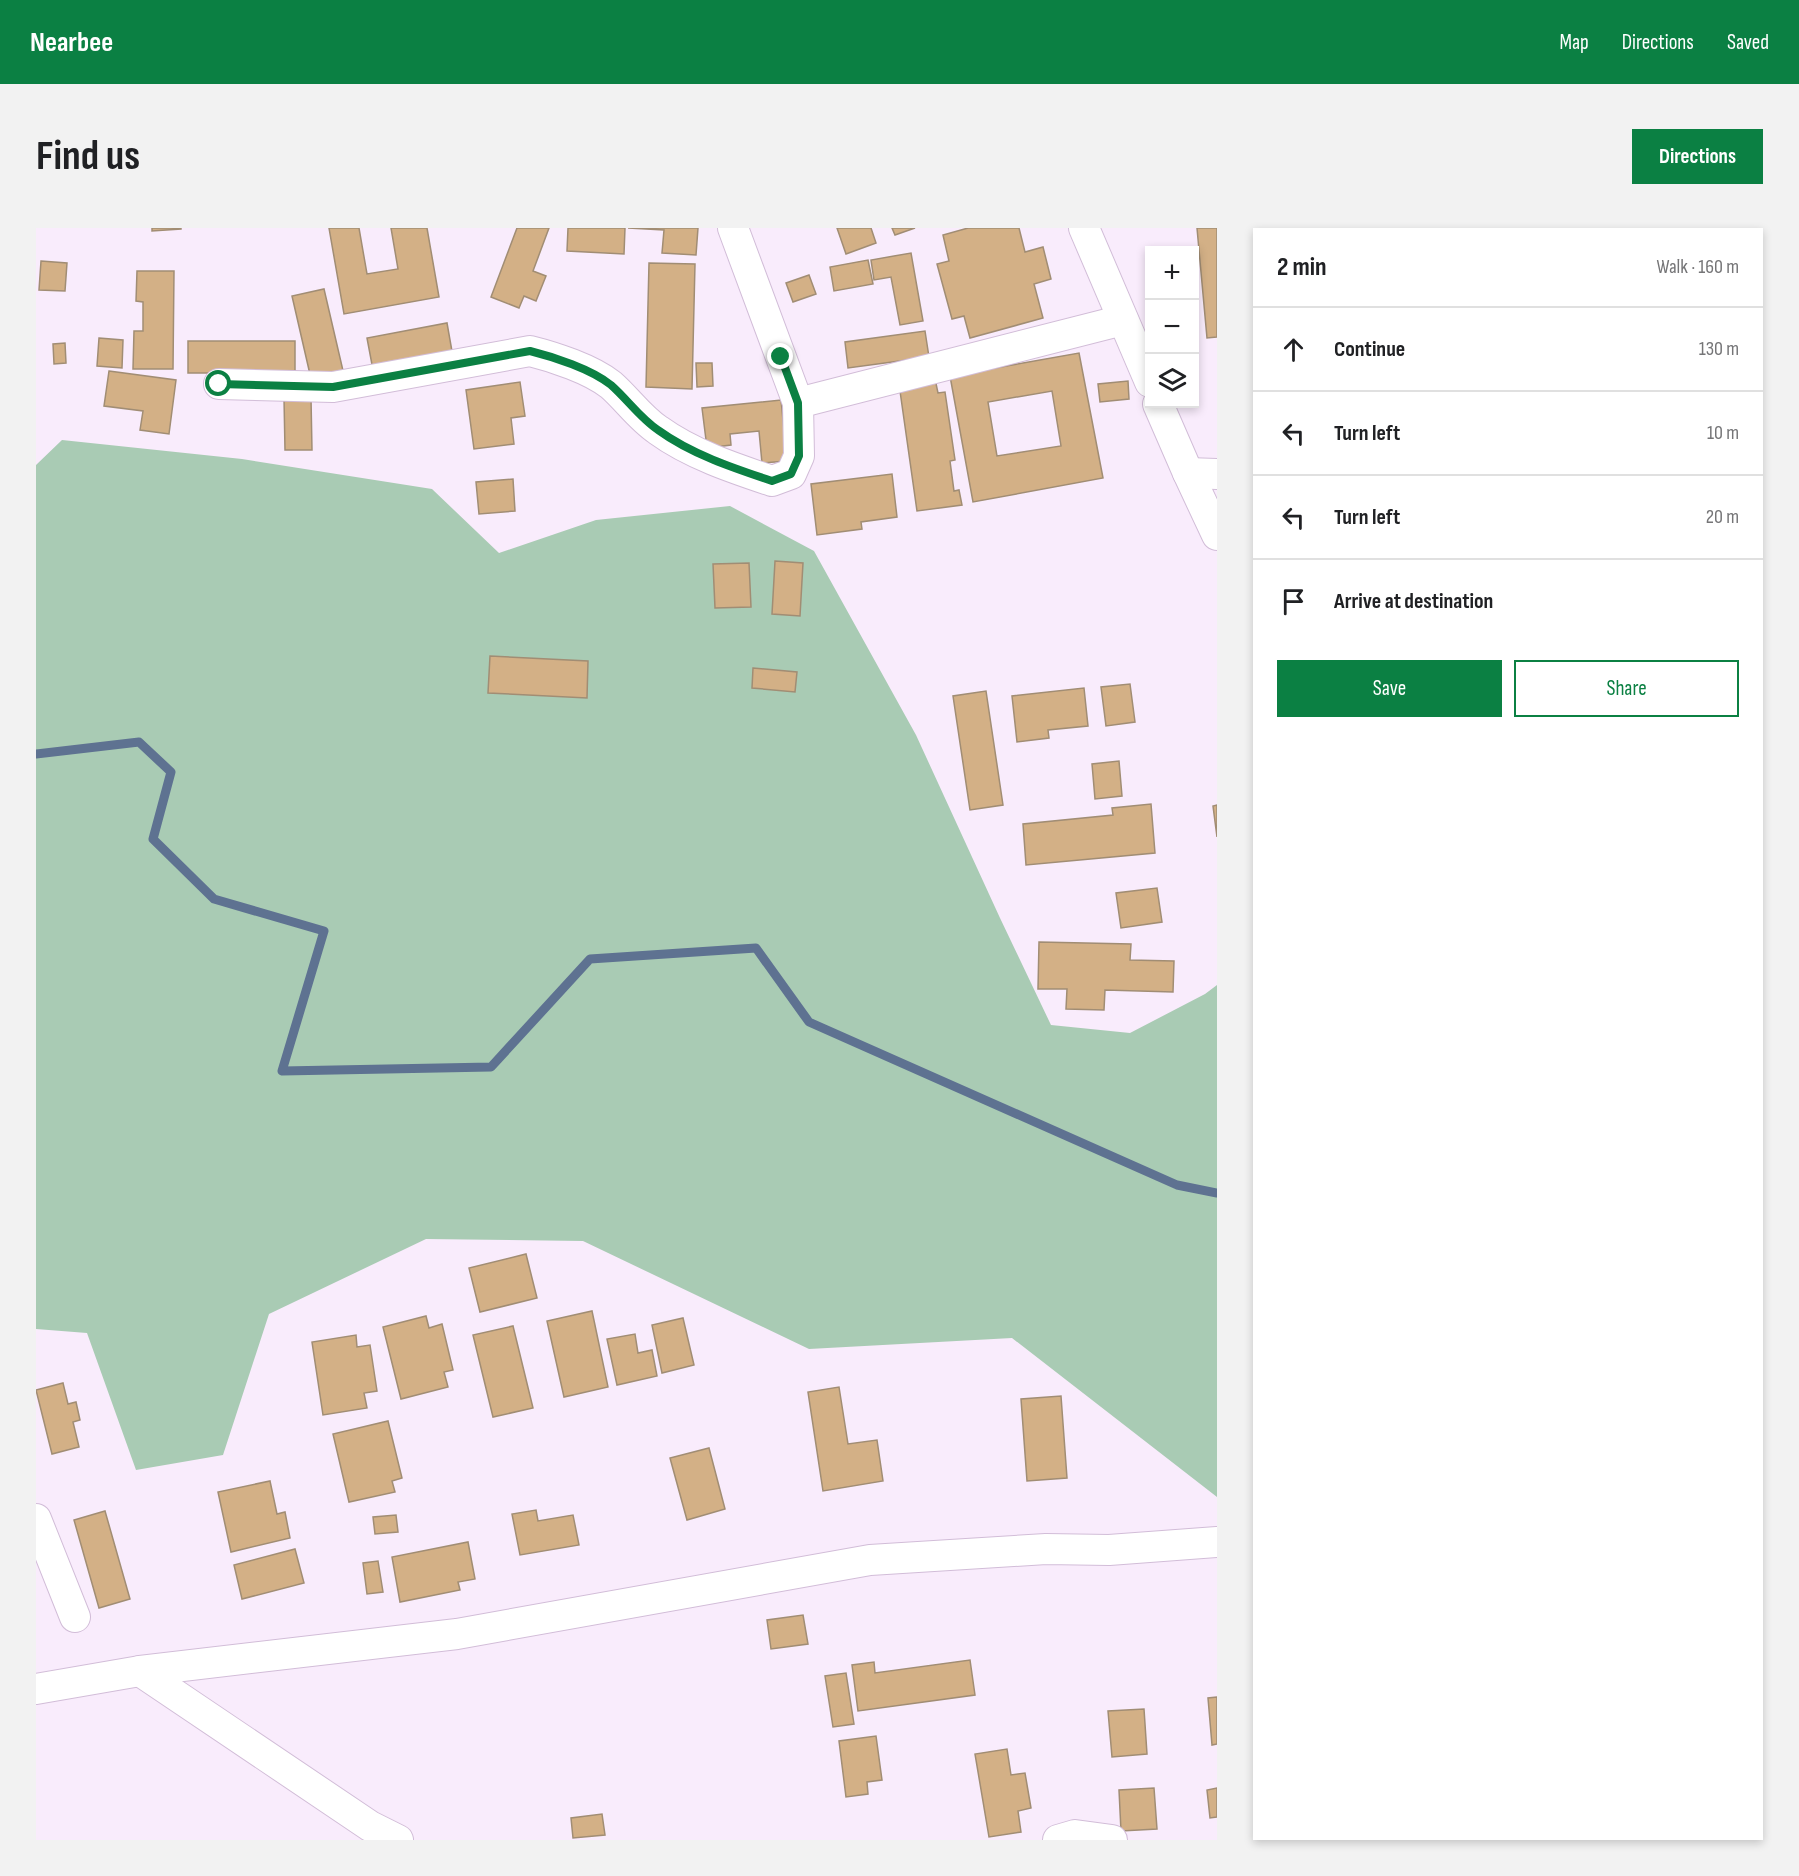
<!DOCTYPE html>
<html lang="en">
<head>
<meta charset="utf-8">
<style>
	:root { --surface:#fff; --page:#f2f2f2; --text:#202124; --muted:#757577; --line:#e0e0e0; --accent:#0b8043 }
	body { margin:0; font-family:"Sofia Sans Condensed",sans-serif; background:var(--page); color:var(--text) }
	.controls { position:absolute; right:18px; top:18px; display:grid; overflow:hidden; border-radius:0px; box-shadow:0 3px 9px #0003 }
	.controls button { width:54px; height:54px; display:grid; place-items:center; padding:0; border:0; border-bottom:2px solid var(--line); background:var(--surface); color:var(--text); font:30px sans-serif }
	.stop { position:absolute; width:18px; height:18px; margin:-14px; border:4px solid #0b8043; border-radius:50%; background:#fff }
	.stop.end { background:#0b8043; border-color:#fff; box-shadow:0 2px 6px #0008 }
	.list { margin:0; padding:0; list-style:none }
	h2 { display:flex; justify-content:space-between; align-items:center; height:78px; margin:0; padding:0 24px; font-size:26px }
	h2 small { font-size:20px; font-weight:400; color:var(--muted) }
	.list li { display:grid; grid-template-columns:39px 1fr auto; gap:18px; align-items:center; box-sizing:border-box; height:84px; padding:0 24px; border-top:2px solid var(--line) }
	.list b { display:block; font-size:22px; white-space:nowrap }
	.list em { font-size:20px; font-style:normal; color:var(--muted) }
	.actions { display:flex; gap:12px; padding:18px 24px }
	.actions a { flex:1; padding:14px 0; border:2px solid var(--accent); border-radius:0px; text-align:center; font-size:21px; color:var(--accent) }
	.actions .main { background:var(--accent); color:#fff }
	.icon { flex:none; width:33px; height:33px; fill:none; stroke:currentColor; stroke-width:2; stroke-linecap:round; stroke-linejoin:round }
	.map { position:relative; flex:none; width:1181px; height:1612px; overflow:hidden; border-radius:0px }
	header { display:flex; align-items:center; gap:36px; box-sizing:border-box; height:84px; padding:0 30px; background:var(--accent); color:#fff }
	header strong { font-size:28px }
	nav { display:flex; gap:33px; margin-inline-start:auto; font-size:21px }
	.intro { display:flex; align-items:center; justify-content:space-between; box-sizing:border-box; height:144px; padding:0 36px }
	h1 { margin:0; font-size:42px }
	.button { padding:15px 27px; border-radius:0px; background:var(--accent); color:#fff; font-size:21px; font-weight:700 }
	main { display:flex; gap:36px; padding:0 36px }
	aside { flex:1; background:var(--surface); border-radius:0px; box-shadow:0 3px 9px #0003 }
	.map>svg:first-child { display:block }
	.green { fill:#a9cbb4 }
	.lines { fill:none; stroke-linecap:round; stroke-linejoin:round }
	.stream { stroke:#5e7291; stroke-width:9 }
	.building { fill:#d3b086; stroke:#a18d74; stroke-width:1.5; fill-rule:evenodd }
	.minor-casing { stroke:#d2bdd8; stroke-width:32 }
	.minor { stroke:#fff; stroke-width:30 }
	.route { stroke:#0b8043; stroke-width:8 }
</style>
</head>
<body>
<header>
<strong>Nearbee</strong>
<nav><a>Map</a><a>Directions</a><a>Saved</a></nav>
</header>
<div class="intro"><h1>Find us</h1><a class="button">Directions</a></div>
<main>
<div class="map">
<svg width="1181" height="1612" viewBox="0 0 1181 1612">
	<rect width="100%" height="100%" fill="#f9ecfc"/>
	<!-- green -->
	<polygon class="green" points="26,212 206,231 396,261 463,325 560,292 694,278 778,323 880,507 964,690 1015,797 1094,805 1169,766 1181,757 1181,1269 976,1110 773,1121 547,1013 390,1011 233,1086 187,1227 100,1242 51,1105 0,1101 0,237"/>
	<g class="lines">
		<!-- stream -->
		<polyline class="stream" points="0,526 103,514 135,544 117,611 178,671 288,703 246,843 455,839 554,731 720,720 773,794 1141,957 1181,965"/>
	</g>
	<!-- building -->
	<g class="building">
		<polygon points="116,0 145,0 145,1 116,3"/>
		<polygon points="293,0 323,0 331,46 362,41 355,0 391,0 403,69 308,86"/>
		<polygon points="481,0 513,0 497,43 510,48 500,73 488,68 483,80 455,69"/>
		<polygon points="532,0 589,0 588,26 531,23"/>
		<polygon points="592,0 662,0 660,27 626,25 628,2"/>
		<polygon points="801,0 835,0 840,15 810,26"/>
		<polygon points="856,0 879,0 859,7"/>
		<polygon points="932,0 983,0 989,24 1007,19 1015,51 998,56 1007,90 934,110 928,88 916,91 901,36 913,33 907,7"/>
		<polygon points="1161,0 1181,0 1181,109 1171,110"/>
		<polygon points="875,25 887,93 864,97 855,49 838,52 835,32"/>
		<polygon points="832,32 837,56 798,63 794,39"/>
		<polygon points="5,33 31,35 29,63 3,62"/>
		<polygon points="613,35 659,36 656,161 610,159"/>
		<polygon points="101,43 138,43 137,141 97,141 98,103 107,103 107,74 100,73"/>
		<polygon points="773,47 780,66 757,74 750,55"/>
		<polygon points="288,61 308,147 276,155 256,68"/>
		<polygon points="411,95 417,129 337,142 331,110"/>
		<polygon points="889,103 893,129 812,140 809,114"/>
		<polygon points="63,110 87,112 86,140 61,138"/>
		<polygon points="152,113 259,113 259,155 225,145 152,145"/>
		<polygon points="29,115 30,135 18,136 17,116"/>
		<path d="M 1043,125 L 1067,250 L 937,274 L 914,148 ZM 1016,163 L 1025,218 L 961,228 L 952,174 Z"/>
		<polygon points="660,135 676,135 677,158 661,159"/>
		<polygon points="73,143 140,152 133,206 104,202 107,183 68,178"/>
		<polygon points="899,151 902,165 909,164 919,232 914,233 918,263 923,262 926,277 881,283 863,156"/>
		<polygon points="1092,153 1093,171 1064,174 1062,156"/>
		<polygon points="484,154 489,188 475,190 478,216 438,221 430,162"/>
		<polygon points="248,170 275,170 276,222 249,222"/>
		<polygon points="745,172 751,233 726,235 723,203 694,206 695,217 671,220 666,180"/>
		<polygon points="856,246 861,289 825,294 826,301 781,307 775,256"/>
		<polygon points="477,251 479,283 443,286 440,254"/>
		<polygon points="739,333 767,335 764,388 736,386"/>
		<polygon points="713,335 715,379 679,380 677,336"/>
		<polygon points="454,428 552,433 551,470 452,465"/>
		<polygon points="717,440 761,444 759,464 716,460"/>
		<polygon points="1094,456 1099,494 1070,498 1065,459"/>
		<polygon points="1048,460 1052,498 1012,502 1013,510 981,514 976,468"/>
		<polygon points="950,463 967,577 934,582 917,468"/>
		<polygon points="1083,533 1086,568 1059,571 1056,536"/>
		<polygon points="1115,576 1119,625 990,637 987,596 1077,587 1076,580"/>
		<polygon points="1181,577 1181,609 1177,578"/>
		<polygon points="1121,660 1126,694 1085,700 1080,665"/>
		<polygon points="1003,714 1095,716 1094,732 1138,733 1137,764 1069,762 1068,782 1030,781 1031,761 1002,761"/>
		<polygon points="490,1026 501,1070 444,1084 433,1040"/>
		<polygon points="556,1083 572,1159 528,1169 511,1093"/>
		<polygon points="390,1088 393,1100 406,1096 417,1142 408,1144 412,1159 365,1171 347,1099"/>
		<polygon points="647,1090 658,1137 626,1145 616,1097"/>
		<polygon points="477,1098 497,1180 457,1189 437,1107"/>
		<polygon points="599,1106 602,1125 616,1122 621,1148 581,1157 571,1111"/>
		<polygon points="320,1107 321,1119 334,1117 341,1163 328,1165 331,1180 287,1187 276,1114"/>
		<polygon points="27,1155 32,1176 40,1174 44,1192 37,1194 43,1219 16,1226 0,1162"/>
		<polygon points="803,1159 812,1216 841,1212 847,1253 787,1263 772,1164"/>
		<polygon points="1025,1168 1031,1250 991,1253 985,1171"/>
		<polygon points="352,1193 366,1250 356,1253 359,1264 313,1274 297,1206"/>
		<polygon points="673,1220 689,1281 651,1292 634,1230"/>
		<polygon points="234,1253 241,1286 249,1284 254,1310 195,1324 182,1264"/>
		<polygon points="500,1282 502,1293 537,1287 543,1317 484,1327 476,1286"/>
		<polygon points="69,1283 94,1371 63,1380 38,1292"/>
		<polygon points="360,1287 362,1304 339,1306 337,1289"/>
		<polygon points="432,1314 439,1351 422,1354 424,1362 364,1374 356,1329"/>
		<polygon points="259,1321 268,1355 206,1371 198,1337"/>
		<polygon points="342,1333 347,1364 331,1366 327,1335"/>
		<polygon points="767,1387 772,1416 735,1421 731,1392"/>
		<polygon points="934,1432 939,1467 822,1483 816,1437 838,1434 839,1445"/>
		<polygon points="810,1445 818,1496 797,1499 789,1448"/>
		<polygon points="1181,1469 1181,1516 1176,1517 1172,1470"/>
		<polygon points="1108,1481 1111,1526 1076,1529 1072,1483"/>
		<polygon points="840,1508 846,1552 831,1554 832,1566 810,1569 803,1513"/>
		<polygon points="971,1521 975,1547 989,1545 995,1580 982,1583 985,1604 953,1609 939,1526"/>
		<polygon points="1118,1560 1121,1601 1085,1603 1083,1562"/>
		<polygon points="1181,1560 1181,1589 1174,1590 1171,1562"/>
		<polygon points="566,1586 569,1607 537,1610 535,1590"/>
	</g>
	<g class="lines">
		<!-- minor casing -->
		<g class="minor-casing">
			<g id="minor">
				<polyline points="1048,0 1114,154"/>
				<path d="M 183,156 L 297,159 L 494,123 C 518,129 555,141 575,157 C 591,171 604,190 622,202 C 655,226 697,240 736,253 L 755,246 L 763,228 L 762,175 L 697,0"/>
				<polyline points="762,175 1087,92"/>
				<polyline points="1122,176 1152,245 1181,307"/>
				<polyline points="1152,245 1181,246"/>
				<polyline points="0,1291 39,1389"/>
				<polyline points="104,1443 334,1598 362,1612"/>
				<polyline points="0,1461 104,1443 421,1406 834,1332 1010,1321 1073,1322 1181,1314"/>
				<polyline points="1022,1612 1039,1607 1076,1612"/>
			</g>
		</g>
		<!-- minor -->
		<use href="#minor" class="minor"/>
	</g>
	<g class="lines">
		<!-- route -->
		<path class="route" d="M 183,156 L 297,159 L 494,123 C 518,129 555,141 575,157 C 591,171 604,190 622,202 C 655,226 697,240 736,253 L 755,246 L 763,228 L 762,175 L 745,129"/>
	</g>
</svg>
<div class="controls">
<button>+</button>
<button>−</button>
<button><svg class="icon" aria-label="layers" viewBox="0 0 24 24"><path d="M12 4l9 5-9 5-9-5zM3 14l9 5 9-5"/></svg></button>
</div>
<div class="stop" style="left:183px;top:156px"></div>
<div class="stop end" style="left:745px;top:129px"></div>
</div>
<aside>
<h2>2 min<small>Walk · 160 m</small></h2>
<ul class="list">
<li><svg class="icon" aria-label="ahead" viewBox="0 0 24 24"><path d="M12 20V5M6 11l6-6 6 6"/></svg><div><b>Continue</b></div><em>130 m</em></li>
<li><svg class="icon" aria-label="left" viewBox="0 0 24 24"><path d="M17 20v-9H6M10 6l-5 5 5 5"/></svg><div><b>Turn left</b></div><em>10 m</em></li>
<li><svg class="icon" aria-label="left" viewBox="0 0 24 24"><path d="M17 20v-9H6M10 6l-5 5 5 5"/></svg><div><b>Turn left</b></div><em>20 m</em></li>
<li><svg class="icon" aria-label="arrive" viewBox="0 0 24 24"><path d="M6 21V4h12l-3 4 3 4H6"/></svg><div><b>Arrive at destination</b></div></li>
</ul>
<div class="actions"><a class="main">Save</a><a>Share</a></div>
</aside>
</main>
</body>
</html>
